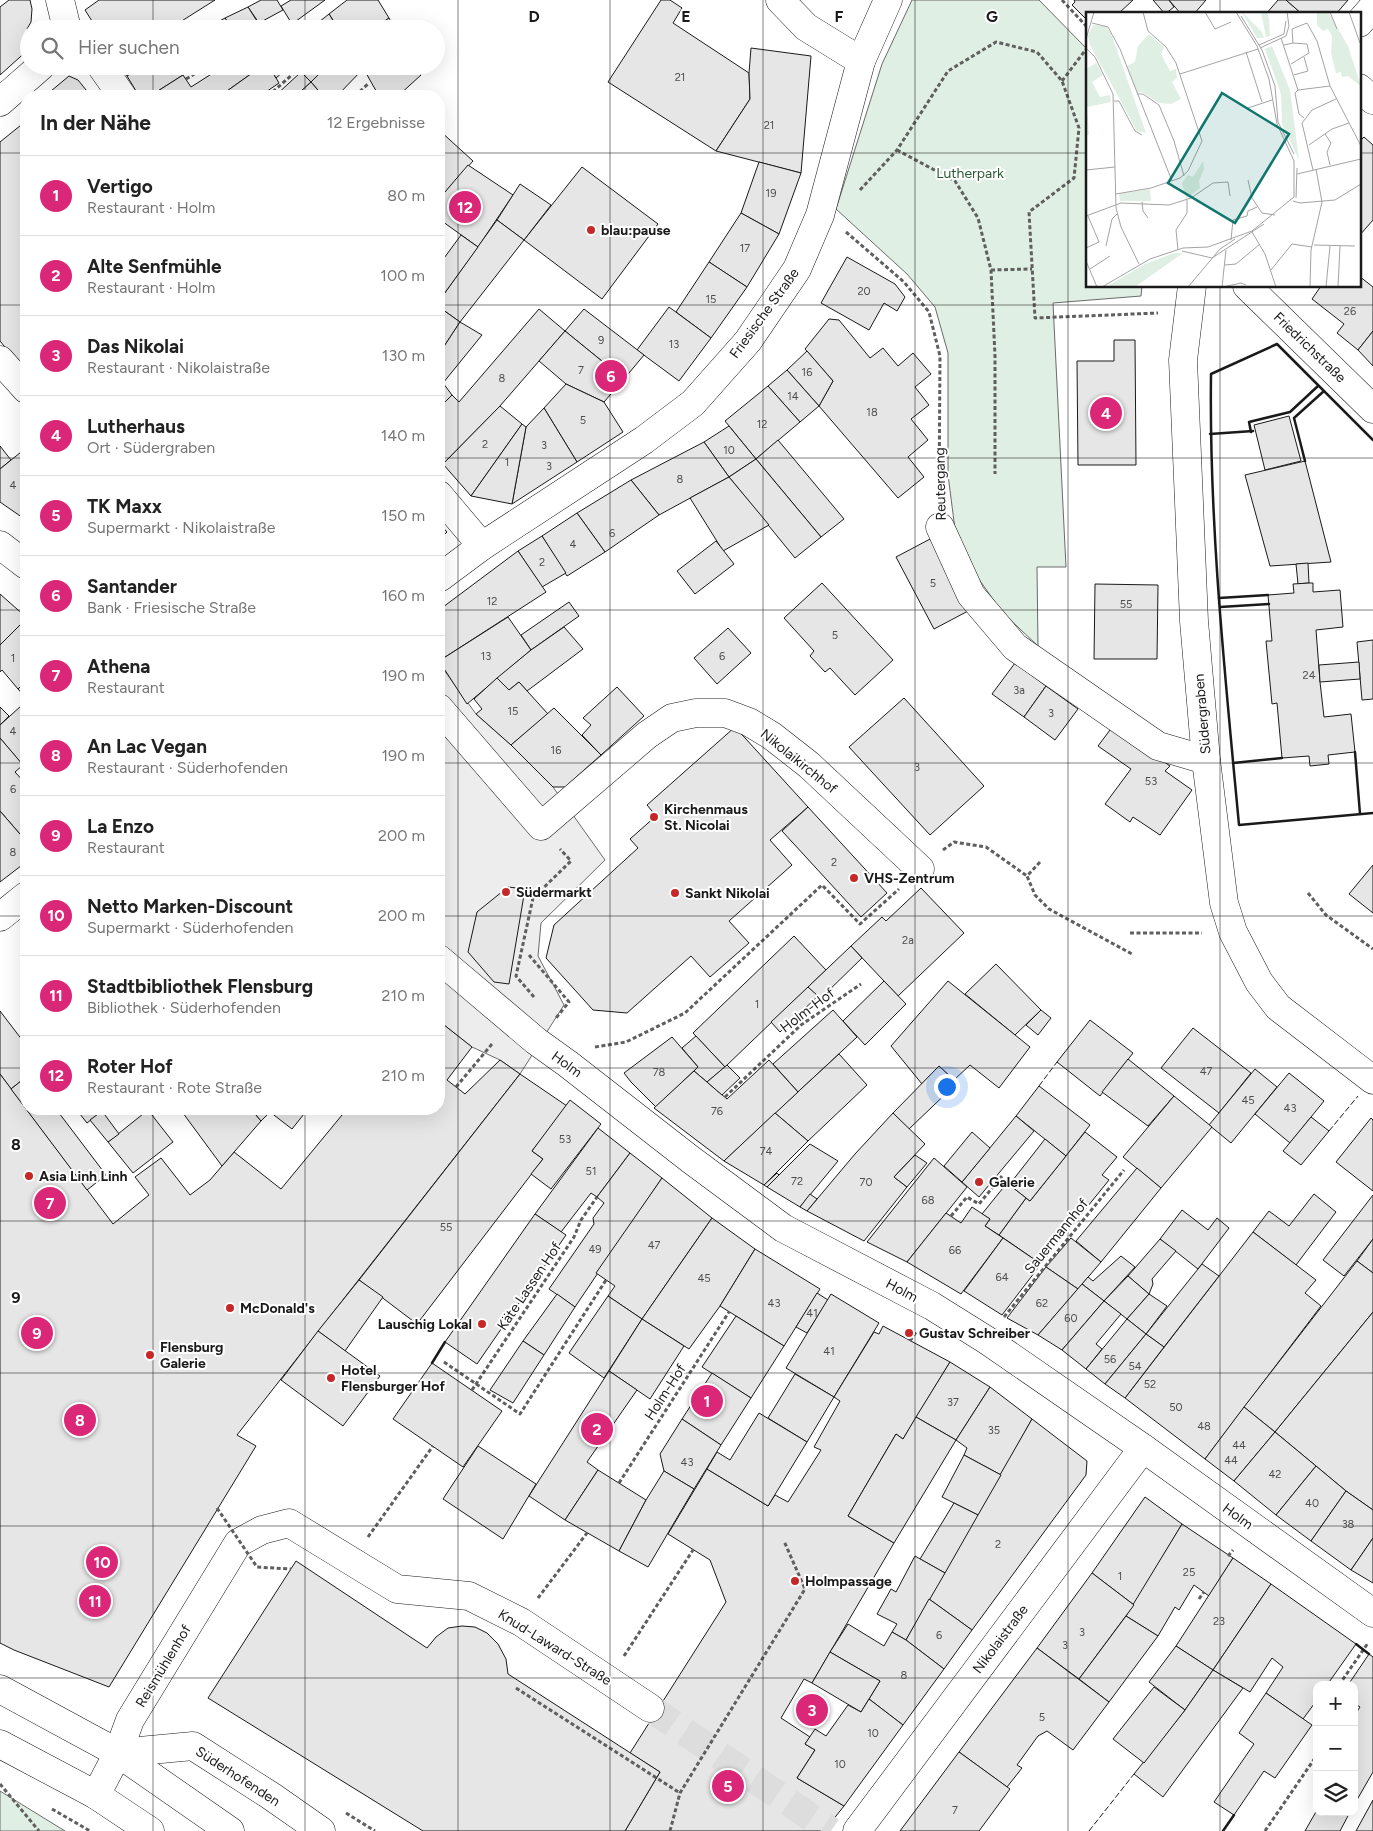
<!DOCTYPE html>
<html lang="de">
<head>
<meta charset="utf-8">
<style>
	:root { --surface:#fff; --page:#f2f2f2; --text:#222; --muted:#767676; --line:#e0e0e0; --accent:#db2777 }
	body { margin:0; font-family:Figtree,sans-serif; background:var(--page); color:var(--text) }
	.controls { position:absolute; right:15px; bottom:15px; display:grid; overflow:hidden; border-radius:10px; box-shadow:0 5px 20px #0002 }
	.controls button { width:45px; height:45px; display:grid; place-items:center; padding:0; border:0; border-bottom:1px solid var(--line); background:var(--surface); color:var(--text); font:25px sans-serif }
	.you { position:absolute; left:946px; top:1086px; width:18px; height:18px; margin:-12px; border:4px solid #fff; border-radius:50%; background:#1a73e8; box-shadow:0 0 0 8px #1a73e833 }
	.badge { display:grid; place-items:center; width:32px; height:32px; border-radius:50%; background:var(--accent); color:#fff; font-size:16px; font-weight:700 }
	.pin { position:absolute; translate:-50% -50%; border:2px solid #fff; box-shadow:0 1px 5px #0006 }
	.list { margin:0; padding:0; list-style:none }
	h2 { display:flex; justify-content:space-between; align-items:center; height:65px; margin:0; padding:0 20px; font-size:21px }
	h2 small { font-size:16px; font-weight:400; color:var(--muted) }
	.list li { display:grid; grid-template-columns:32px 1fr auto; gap:15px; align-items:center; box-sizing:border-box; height:80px; padding:0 20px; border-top:1px solid var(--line) }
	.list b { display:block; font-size:19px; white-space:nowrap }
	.list p { margin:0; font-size:16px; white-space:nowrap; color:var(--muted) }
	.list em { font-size:16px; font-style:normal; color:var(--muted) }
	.icon { flex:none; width:28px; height:28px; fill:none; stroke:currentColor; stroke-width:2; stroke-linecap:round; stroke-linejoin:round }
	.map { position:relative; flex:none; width:1373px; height:1831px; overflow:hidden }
	.search { position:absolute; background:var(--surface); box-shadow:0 5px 20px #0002; left:20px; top:20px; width:425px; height:55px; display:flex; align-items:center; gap:12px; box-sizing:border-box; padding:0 18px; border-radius:28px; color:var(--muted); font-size:19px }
	.panel { position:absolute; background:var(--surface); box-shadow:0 5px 20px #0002; left:20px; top:90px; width:425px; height:1025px; border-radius:20px }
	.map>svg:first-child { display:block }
	.green { fill:#e0efe3; stroke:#6a6a6a }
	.parking { fill:#ededed; stroke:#6a6a6a }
	.building { fill:#e6e6e6; stroke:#1a1a1a }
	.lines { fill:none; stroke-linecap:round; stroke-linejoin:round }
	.minor-tunnel { stroke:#ddd; stroke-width:28; stroke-dasharray:28 14; stroke-linecap:butt }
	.minor-casing { stroke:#1a1a1a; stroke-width:29 }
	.major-casing { stroke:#1a1a1a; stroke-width:29 }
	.path { stroke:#5f5f5f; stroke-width:3; stroke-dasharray:4 2.5; stroke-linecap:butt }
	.minor { stroke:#fff; stroke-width:28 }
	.major { stroke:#fff; stroke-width:28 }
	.path-bridge { stroke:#5f5f5f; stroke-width:3; stroke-dasharray:4 2.5; stroke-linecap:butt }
	.fence { stroke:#1a1a1a; stroke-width:1; stroke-dasharray:6 2.5; stroke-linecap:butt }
	.wall { stroke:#1a1a1a; stroke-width:2.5 }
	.grid { fill:none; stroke:#1a1a1a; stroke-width:1; stroke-opacity:0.55 }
	.poi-dot { fill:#c62828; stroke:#fff; stroke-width:2 }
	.labels { text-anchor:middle; stroke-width:4; stroke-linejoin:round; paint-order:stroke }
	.number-label { font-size:11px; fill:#4d4d4d }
	.park-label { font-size:14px; fill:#2b5a34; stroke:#fff }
	.poi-label { font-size:14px; font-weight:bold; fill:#1a1a1a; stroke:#fff; text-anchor:start }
	.street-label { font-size:14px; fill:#1a1a1a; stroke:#fff }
	.inset-road { fill:none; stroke:#a3a3a3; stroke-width:1 }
	.view { fill:#0f766e; fill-opacity:0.15; stroke:#0f766e; stroke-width:2.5 }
	.inset-edge { fill:none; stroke:#1a1a1a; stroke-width:2.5 }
	.grid-label { font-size:16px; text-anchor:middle; font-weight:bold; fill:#1a1a1a; stroke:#fff; stroke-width:4; stroke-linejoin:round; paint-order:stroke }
</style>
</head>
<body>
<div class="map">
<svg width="1373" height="1831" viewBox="0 0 1373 1831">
	<rect width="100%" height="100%" fill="#fff"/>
	<!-- green -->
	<g class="green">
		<polygon points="912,0 1039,0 1087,49 1087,286 1142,286 1141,296 1053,303 1066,567 1037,567 1038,646 1002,612 971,568 955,529 948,475 948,353 935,307 907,274 836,209 882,64"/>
		<polygon points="0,1791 65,1831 0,1831"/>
	</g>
	<!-- parking -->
	<polygon class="parking" points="439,663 476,714 511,745 553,787 605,860 541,923 538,956 564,1005 520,1074 500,1060 472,1047 439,1021"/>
	<!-- building -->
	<g class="building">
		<polygon points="9,0 30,0 32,9 31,22 27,29 29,31 29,49 0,75 0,7"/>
		<polygon points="99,0 215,0 169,29 97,29 85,10"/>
		<polygon points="261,0 277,0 283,10 259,23 248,7"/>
		<polygon points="291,0 325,0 292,24 281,6"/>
		<polygon points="347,0 378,0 389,18 373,29 339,29 329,14"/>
		<polygon points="661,0 670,0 682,8 673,23 749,73 750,99 716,151 608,82"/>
		<polygon points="1074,0 1133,0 1118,14 1087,14 1086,19 1072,5 1075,2"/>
		<polygon points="1153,0 1169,0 1174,7 1165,14"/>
		<polygon points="1169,0 1206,0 1194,14 1181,14"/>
		<polygon points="1278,0 1286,0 1302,14 1266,14"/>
		<polygon points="1286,0 1348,0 1336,14 1302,14"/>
		<polygon points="248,7 262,29 232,29 225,18"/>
		<polygon points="329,14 337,27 335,29 310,29"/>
		<polygon points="225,18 232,29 205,29"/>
		<polygon points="389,18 395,29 373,29"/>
		<polygon points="751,48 811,56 801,173 716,151 750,99 749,73"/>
		<polygon points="121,66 143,66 127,76"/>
		<polygon points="143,66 178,66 183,75 150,96 139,96 127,76"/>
		<polygon points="224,66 262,66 220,96 150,96 183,75 191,87"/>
		<polygon points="262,66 269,66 279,83 260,96 220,96"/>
		<polygon points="269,66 290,66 276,78"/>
		<polygon points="308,66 327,66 311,82 301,72"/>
		<polygon points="327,66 362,66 363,69 337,96 323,96 311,82"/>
		<polygon points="362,66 417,66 421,75 398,96 379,96"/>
		<polygon points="301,72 311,82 296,96 275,96"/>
		<polygon points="69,76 78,80 91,96 45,96"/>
		<polygon points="311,82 323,96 296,96"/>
		<polygon points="26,121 26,373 0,341 0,142"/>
		<polygon points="439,130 473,161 439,199"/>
		<polygon points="1364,137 1373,145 1373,220 1359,236 1359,142"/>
		<polygon points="759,162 801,173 779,234 741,213"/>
		<polygon points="468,165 513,195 478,247 439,219 439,199"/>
		<polygon points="582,167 658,224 602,299 524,240"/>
		<polygon points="520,184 551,205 524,240 497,220"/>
		<polygon points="741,213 779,234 747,287 709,262"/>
		<polygon points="497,220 524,240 460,322 439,307 439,301"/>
		<polygon points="461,235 478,247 444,294 439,290 439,265"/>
		<polygon points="847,257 895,284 905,297 897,311 884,303 869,330 821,303"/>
		<polygon points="709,262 747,287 711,338 676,312"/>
		<polygon points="1359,276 1373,287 1373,331 1358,350 1337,333 1344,324 1312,299 1321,286 1359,286"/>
		<polygon points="439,307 460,322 439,354"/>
		<polygon points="669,307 711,338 679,381 637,350"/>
		<polygon points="539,309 565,331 500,406 443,464 439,459 439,408 452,395 459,402"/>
		<polygon points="584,309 644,355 624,379 565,331"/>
		<polygon points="829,319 839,320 870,358 883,348 898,366 913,353 931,374 915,387 929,405 911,419 928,440 908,457 924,477 898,498 819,406 833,381 805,349"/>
		<polygon points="460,322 482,335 443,383 452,395 439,408 439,354"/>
		<polygon points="565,331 624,379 604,402 566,384 539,361"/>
		<polygon points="1373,331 1373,366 1358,350"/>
		<polygon points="1114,340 1135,340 1136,465 1078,465 1077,361 1114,361"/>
		<polygon points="807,351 833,381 819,406 787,370"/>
		<polygon points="787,370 819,406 800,422 768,386"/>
		<polygon points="566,384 604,402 623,432 577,462 544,408"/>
		<polygon points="768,386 800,422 756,459 725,421"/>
		<polygon points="500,406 522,424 471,496 443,464"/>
		<polygon points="544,408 577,462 512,504 526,427"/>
		<polygon points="1289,416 1301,461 1265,470 1254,425"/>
		<polygon points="522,424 526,427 512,504 471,496"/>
		<polygon points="729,426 756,459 729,477 704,442"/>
		<polygon points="778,440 844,519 821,537 756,459"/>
		<polygon points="704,442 729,477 659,515 631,480"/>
		<polygon points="0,446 11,460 0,469"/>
		<polygon points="26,448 26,520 0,502 0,469"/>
		<polygon points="756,459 821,537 795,558 729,477"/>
		<polygon points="1305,461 1331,562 1270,566 1245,475"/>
		<polygon points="729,477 769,525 723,551 690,498"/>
		<polygon points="631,480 659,515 605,552 577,513"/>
		<polygon points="577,513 605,552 567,576 542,536"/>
		<polygon points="439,523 447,532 439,540"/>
		<polygon points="542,536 566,573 542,587 518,551"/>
		<polygon points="932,538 970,610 934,629 896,557"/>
		<polygon points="716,541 734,564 695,594 677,571"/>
		<polygon points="518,551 546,592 439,661 439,610"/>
		<polygon points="1308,563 1309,583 1298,584 1296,564"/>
		<polygon points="822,583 893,660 855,695 830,668 825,672 810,656 814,651 784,618"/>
		<polygon points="1309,583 1313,583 1313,592 1340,590 1343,627 1316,630 1320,682 1324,717 1351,714 1355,752 1328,755 1329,764 1310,766 1309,756 1282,758 1277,703 1272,704 1266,641 1272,641 1268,595 1294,593 1293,584"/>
		<polygon points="1095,584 1158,585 1157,659 1094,659"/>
		<polygon points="0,594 26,617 26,619 0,645"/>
		<polygon points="569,602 579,616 531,650 521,635"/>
		<polygon points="508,617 531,650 467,704 439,661"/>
		<polygon points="26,619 26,681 18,689 2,670 0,672 0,645"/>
		<polygon points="564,627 583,649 527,691 519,682 509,690 497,678 531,650"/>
		<polygon points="728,628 751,653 717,684 694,658"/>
		<polygon points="1373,640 1373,699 1362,700 1357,642"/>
		<polygon points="1359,662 1360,679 1320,682 1319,665"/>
		<polygon points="1015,663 1046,686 1024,717 992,694"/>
		<polygon points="497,678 509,690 519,682 548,714 511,745 476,714 482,709 474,699"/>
		<polygon points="26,681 26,698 18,689"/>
		<polygon points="1046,686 1078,709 1055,740 1024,717"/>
		<polygon points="617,687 644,716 601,755 582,735 591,725 583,718"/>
		<polygon points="904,698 984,786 930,835 849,747"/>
		<polygon points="21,706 26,712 26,769 0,738 0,725"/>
		<polygon points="0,707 9,716 0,725"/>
		<polygon points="554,708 601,755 565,787 553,787 511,745"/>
		<polygon points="1113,726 1170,766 1165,771 1192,790 1160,835 1133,817 1130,822 1105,804 1131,769 1098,746"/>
		<polygon points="735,727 808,807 770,840 792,865 729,921 749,943 710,977 691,956 627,1013 593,1010 546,958 554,925 638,848 630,839 656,816 647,805"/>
		<polygon points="0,738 23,765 15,772 26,784 26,841 0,811"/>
		<polygon points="808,807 887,893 861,917 782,831"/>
		<polygon points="0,811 26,841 26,862 0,882"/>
		<polygon points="1373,865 1373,913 1349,894"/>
		<polygon points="508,887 525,889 509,984 494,982 468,952 477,912"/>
		<polygon points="921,888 964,933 898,996 851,946 882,917 886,921"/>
		<polygon points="794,936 826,970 725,1067 693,1033"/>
		<polygon points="851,946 862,958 820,999 808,987"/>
		<polygon points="996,964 1041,1010 1015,1035 965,994"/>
		<polygon points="884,981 906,1004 865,1045 843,1021"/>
		<polygon points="948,981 1030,1047 999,1088 970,1065 954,1080 939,1066 922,1084 891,1046"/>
		<polygon points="808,987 818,996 780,1032 771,1022"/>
		<polygon points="833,1010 857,1037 798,1092 773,1064"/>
		<polygon points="1041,1010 1051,1018 1038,1035 1026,1025"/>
		<polygon points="0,1011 26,1045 26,1077 11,1089 0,1074"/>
		<polygon points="1090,1020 1133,1053 1100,1096 1057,1062"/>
		<polygon points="439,1021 472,1047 447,1080 465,1094 500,1060 520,1074 237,1435 256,1446 109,1687 14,1650 0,1643 0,1074 113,1224 149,1195 135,1177 161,1158 190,1195 210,1180 234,1152 281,1189 347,1109 439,1109"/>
		<polygon points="1193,1028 1251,1073 1219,1113 1161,1068"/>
		<polygon points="696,1036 725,1067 707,1082 694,1071 698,1067 682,1048"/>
		<polygon points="672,1037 698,1067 656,1107 631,1082 624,1073"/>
		<polygon points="839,1054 867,1085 808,1141 775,1113"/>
		<polygon points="1128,1059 1174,1096 1148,1126 1102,1092"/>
		<polygon points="769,1060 798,1092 724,1161 654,1108 694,1071 727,1099"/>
		<polygon points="727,1065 740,1078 722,1095 707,1082"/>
		<polygon points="939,1066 957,1083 909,1129 893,1113"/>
		<polygon points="1255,1069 1277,1087 1231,1143 1209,1125"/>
		<polygon points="1289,1073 1324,1101 1290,1143 1255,1114"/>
		<polygon points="520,1074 567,1106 532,1151 543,1159 417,1324 359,1280"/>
		<polygon points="26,1077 26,1109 56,1109 106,1175 87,1190 11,1089"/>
		<polygon points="1039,1086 1090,1125 1066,1156 1016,1116"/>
		<polygon points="1174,1096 1212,1127 1161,1188 1123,1157"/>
		<polygon points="570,1100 601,1124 551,1189 531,1174 543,1159 532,1151"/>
		<polygon points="76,1109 99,1109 102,1111 87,1123"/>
		<polygon points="180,1109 251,1109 261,1121 222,1166"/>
		<polygon points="251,1109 273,1109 261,1121"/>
		<polygon points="273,1109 308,1109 292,1129 270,1112"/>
		<polygon points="148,1110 173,1142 133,1173 108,1142"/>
		<polygon points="102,1111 119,1134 108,1142 90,1120"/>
		<polygon points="775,1113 808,1141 764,1185 724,1161"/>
		<polygon points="893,1113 925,1144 894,1177 907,1187 864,1241 807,1211 855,1154"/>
		<polygon points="1016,1116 1034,1131 979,1197 962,1182"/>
		<polygon points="1311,1117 1329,1131 1301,1165 1283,1151"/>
		<polygon points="1371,1118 1373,1120 1373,1191 1336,1162"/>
		<polygon points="598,1128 630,1153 597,1197 591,1193 561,1232 535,1214"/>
		<polygon points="972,1132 990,1148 962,1182 944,1166"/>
		<polygon points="1085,1132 1117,1157 1102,1175 1109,1180 1041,1264 999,1235 1026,1198 1030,1201"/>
		<polygon points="1045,1139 1066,1156 1030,1201 1009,1185"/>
		<polygon points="810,1144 838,1161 800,1207 767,1187"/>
		<polygon points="630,1153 662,1178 575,1307 549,1289 594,1224 593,1218 604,1203 597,1197"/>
		<polygon points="915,1155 927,1163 907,1187 894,1177"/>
		<polygon points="934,1158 967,1187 907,1262 867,1242"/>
		<polygon points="1137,1168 1161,1188 1101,1262 1076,1241"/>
		<polygon points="777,1173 779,1175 767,1187 764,1185"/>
		<polygon points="662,1178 712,1218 642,1319 608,1296 615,1286 596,1273"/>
		<polygon points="1007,1183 1026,1198 999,1235 985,1226 990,1219 982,1214"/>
		<polygon points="810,1194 817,1199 807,1211 800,1207"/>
		<polygon points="1314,1194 1336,1212 1296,1265 1253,1232 1269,1211 1289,1226"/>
		<polygon points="1373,1195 1373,1239 1344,1276 1323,1260"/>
		<polygon points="972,1207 990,1219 985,1226 1003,1238 961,1294 907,1262 946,1213 961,1223"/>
		<polygon points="1182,1210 1208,1230 1217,1218 1229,1228 1198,1269 1160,1239"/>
		<polygon points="535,1214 566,1235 477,1364 445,1342"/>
		<polygon points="712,1218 755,1249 720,1306 689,1349 642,1319"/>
		<polygon points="1253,1232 1316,1280 1305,1293 1321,1306 1205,1459 1125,1398"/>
		<polygon points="1003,1238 1041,1264 1002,1315 964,1291"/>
		<polygon points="1071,1238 1101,1262 1078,1289 1046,1267"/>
		<polygon points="1160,1239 1176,1251 1152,1279 1153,1284 1149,1294 1128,1276"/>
		<polygon points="1373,1239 1373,1273 1357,1261"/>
		<polygon points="755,1249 820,1289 784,1346 720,1306"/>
		<polygon points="1121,1256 1135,1267 1104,1301 1082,1284 1088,1277 1093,1281"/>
		<polygon points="1357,1261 1373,1273 1373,1312 1275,1432 1244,1407"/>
		<polygon points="1202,1264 1219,1276 1164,1347 1146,1334"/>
		<polygon points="1046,1267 1078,1289 1038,1335 1007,1318"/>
		<polygon points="1128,1276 1149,1294 1127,1319 1104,1301"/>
		<polygon points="359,1280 383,1297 345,1351 318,1331"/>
		<polygon points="1082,1284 1104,1301 1062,1350 1038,1335"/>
		<polygon points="817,1293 828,1300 807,1333 796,1327"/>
		<polygon points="557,1294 575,1307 544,1355 523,1341"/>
		<polygon points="831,1294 879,1323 834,1397 786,1368"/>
		<polygon points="1149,1294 1167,1306 1146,1334 1127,1319"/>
		<polygon points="608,1296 642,1319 604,1378 569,1353"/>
		<polygon points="1104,1301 1121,1314 1096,1344 1102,1349 1086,1369 1062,1350"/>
		<polygon points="1373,1312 1373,1510 1346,1491 1275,1432"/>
		<polygon points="736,1316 784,1346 751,1398 702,1367"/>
		<polygon points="642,1319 684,1346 650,1399 609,1371"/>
		<polygon points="1127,1319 1146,1334 1105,1384 1086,1369"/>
		<polygon points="883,1326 950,1362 903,1439 896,1434 848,1516 894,1543 812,1683 804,1679 781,1718 810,1737 805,1744 815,1750 797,1778 844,1806 824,1831 625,1831 660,1772 630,1753 726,1602 710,1560 668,1534 707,1469 768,1506 775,1495 788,1502 821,1450 814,1447 840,1401 834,1397 874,1332 879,1334"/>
		<polygon points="318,1331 380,1376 343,1426 281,1380"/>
		<polygon points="1146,1334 1164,1347 1125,1398 1105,1384"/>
		<polygon points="523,1341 544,1355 513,1403 490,1390"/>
		<polygon points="950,1362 990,1387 956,1440 916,1417"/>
		<polygon points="432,1363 502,1411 463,1467 393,1419"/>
		<polygon points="609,1371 637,1390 587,1462 598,1470 565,1520 529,1496"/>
		<polygon points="712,1373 751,1398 721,1445 682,1419"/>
		<polygon points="795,1374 834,1397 807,1442 768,1418"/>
		<polygon points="990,1387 1032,1419 1001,1475 964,1455 967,1448 956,1440"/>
		<polygon points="1244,1407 1275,1432 1234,1481 1205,1459"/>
		<polygon points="759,1413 807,1442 768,1506 707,1469 717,1452 730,1460"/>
		<polygon points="916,1417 956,1440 894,1543 848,1516 896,1434 903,1439"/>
		<polygon points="682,1419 721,1445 694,1489 664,1471 660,1454"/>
		<polygon points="1032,1419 1087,1461 1086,1475 972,1630 929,1599"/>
		<polygon points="1275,1432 1316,1466 1276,1515 1234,1481"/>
		<polygon points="478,1446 536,1484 503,1539 443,1499"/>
		<polygon points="964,1455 1001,1475 978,1515 942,1497"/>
		<polygon points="1316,1466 1346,1491 1311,1541 1276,1515"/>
		<polygon points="598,1470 646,1500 619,1551 565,1520"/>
		<polygon points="664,1471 694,1489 648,1567 619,1551 646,1500"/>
		<polygon points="1346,1491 1373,1510 1373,1538 1351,1570 1311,1541"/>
		<polygon points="1145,1497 1182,1524 1134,1605 1092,1573"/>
		<polygon points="954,1503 978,1515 945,1573 920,1559"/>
		<polygon points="1182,1524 1233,1558 1209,1596 1194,1585 1179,1610 1175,1607 1158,1636 1126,1616"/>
		<polygon points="1373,1538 1373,1583 1351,1570"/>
		<polygon points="915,1556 945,1573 906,1640 892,1632 897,1624 877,1614 891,1589 896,1592"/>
		<polygon points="1233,1558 1271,1584 1213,1670 1176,1646"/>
		<polygon points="296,1561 427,1648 436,1637 448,1628 462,1626 475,1627 487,1633 498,1644 506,1659 508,1674 660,1772 625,1831 423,1831 208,1698"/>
		<polygon points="1092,1573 1134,1605 1079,1679 1037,1648"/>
		<polygon points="1271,1584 1356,1644 1327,1685 1317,1685 1317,1700 1303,1719 1266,1693 1283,1667 1272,1658 1250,1692 1213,1670"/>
		<polygon points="929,1599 972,1630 944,1669 906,1640"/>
		<polygon points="1126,1616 1158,1636 1109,1702 1079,1679"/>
		<polygon points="848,1624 884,1646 892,1632 906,1640 944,1669 903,1725 869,1699 880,1681 830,1652"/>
		<polygon points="1176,1646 1213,1670 1185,1710 1149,1682"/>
		<polygon points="1037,1648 1109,1702 1073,1750 1047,1731 1038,1736 1017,1765 1022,1768 1007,1787 959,1752"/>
		<polygon points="830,1652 880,1681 861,1712 812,1683"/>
		<polygon points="1369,1654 1373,1657 1373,1772 1354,1805 1354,1716 1360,1707 1354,1703 1354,1685 1348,1685"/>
		<polygon points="1213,1670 1243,1688 1163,1797 1134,1774 1185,1710"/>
		<polygon points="1154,1687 1185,1710 1144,1763 1113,1739"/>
		<polygon points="1266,1693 1312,1725 1275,1778 1264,1771 1234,1815 1214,1802 1254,1744 1239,1733"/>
		<polygon points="869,1699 903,1725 844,1806 797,1778 815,1750 805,1744 815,1729 826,1736 848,1705 861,1712"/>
		<polygon points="959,1752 1010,1789 979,1831 900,1831"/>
		<polygon points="1373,1800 1373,1831 1356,1831"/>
		<polygon points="1317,1810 1317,1812 1350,1812 1340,1831 1305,1831"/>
	</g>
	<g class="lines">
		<!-- minor-tunnel -->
		<polyline class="minor-tunnel" points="650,1708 831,1831"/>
		<!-- minor casing -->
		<g class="minor-casing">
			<g id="minor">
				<polyline points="60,0 67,29"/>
				<polyline points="780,0 806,27 861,61"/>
				<polyline points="1359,23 1373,7"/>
				<polyline points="101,66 122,96"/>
				<polyline points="1359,88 1373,100"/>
				<polyline points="0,102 41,66"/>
				<polyline points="1192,286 1183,360 1194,621 1206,760 1224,903 1233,932 1259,982 1278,1007 1373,1080"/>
				<polyline points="1247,286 1373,409"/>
				<polyline points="0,360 26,389"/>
				<polyline points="439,495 482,546"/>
				<polyline points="940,527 971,595 1015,647 1158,746 1206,760"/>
				<polyline points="0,545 26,565"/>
				<polyline points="439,578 482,546 644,440 693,403 748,341 797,269 820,215 861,61 888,0"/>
				<polyline points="439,708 541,826 647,735 672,718 696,713 725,713 749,722 772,736 809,765 920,869"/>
				<polyline points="0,917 26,896"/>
				<polyline points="439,959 536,1041 568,1064 690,1159 783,1228 932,1306 988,1341 1143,1448 1373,1613"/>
				<polyline points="118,1753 193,1746 271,1796 321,1831"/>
				<polyline points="96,1795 118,1753 130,1720 238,1543 262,1530 289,1523 397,1589 469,1596 521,1622 650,1708"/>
				<polyline points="857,1831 1143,1448"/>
			</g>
		</g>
		<!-- major casing -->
		<g class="major-casing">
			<g id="major">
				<polyline points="0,1689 118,1753 230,1831"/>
				<polyline points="0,1744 96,1795 150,1831"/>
			</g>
		</g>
		<!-- path -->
		<g class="path">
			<polyline points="1062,0 1087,27"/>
			<polyline points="186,79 204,68"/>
			<polyline points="1062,81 1087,48"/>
			<polyline points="339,94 341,96"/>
			<polyline points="268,96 302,66"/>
			<polyline points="355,96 368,84"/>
			<polyline points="897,150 955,181 978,218 991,270 995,356 995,474"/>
			<polyline points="860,190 897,150 948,71 996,42 1037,52 1062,81 1079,128 1074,178 1029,212 1035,318 1158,313"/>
			<polyline points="846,232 904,282 929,312 940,356 939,499"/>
			<polyline points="991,270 1032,269"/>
			<polyline points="943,850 954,842 986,847 1027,876"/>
			<polyline points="1040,862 1027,876 1035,895 1049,909 1132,954"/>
			<polyline points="1308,893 1326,915 1373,949"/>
			<polyline points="1130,933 1202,933"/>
			<polyline points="529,955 569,1002 556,1018"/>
			<polyline points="534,997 516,976 533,898 571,861 560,849"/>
			<polyline points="595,1047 626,1042 685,1013 822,885 860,924 899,889"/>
			<polyline points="456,1087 492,1044"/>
			<polyline points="725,1097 801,1025 861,984"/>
			<polyline points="951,1216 967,1197 979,1204 1002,1176"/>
			<polyline points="1004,1317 1124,1170"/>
			<polyline points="910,1341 916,1332"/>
			<polyline points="444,1362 520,1414 606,1280"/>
			<polyline points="472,1390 574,1237 581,1220 597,1197"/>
			<polyline points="619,1483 729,1312"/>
			<polyline points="368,1537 433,1446"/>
			<polyline points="1228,1556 1233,1550"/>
			<polyline points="538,1598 587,1533"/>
			<polyline points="1199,1599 1204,1592"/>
			<polyline points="624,1656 693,1550"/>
			<polyline points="1339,1685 1368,1643"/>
			<polyline points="516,1688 680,1793"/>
			<polyline points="0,1784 39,1831"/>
			<polyline points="52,1809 90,1831"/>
			<polyline points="346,1813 375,1831"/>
			<polyline points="670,1831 680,1793 805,1589 784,1541"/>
			<polyline points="1265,1831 1317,1755"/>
		</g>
		<!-- minor -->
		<use href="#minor" class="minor"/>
		<!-- major -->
		<use href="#major" class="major"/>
		<!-- path-bridge -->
		<polyline class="path-bridge" points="217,1508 257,1567 291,1569"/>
		<!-- fence -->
		<g class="fence">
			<polyline points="1039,1086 1057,1062"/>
			<polyline points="1329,1131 1358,1096"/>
			<polyline points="1089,1831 1134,1774"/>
		</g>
		<!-- wall -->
		<g class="wall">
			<polyline points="1251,432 1249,422 1290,412 1318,386"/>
			<polyline points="1210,434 1253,431"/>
			<path d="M 1373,440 L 1277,344 L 1211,374 C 1209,525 1225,675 1239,825 L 1373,813"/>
			<polyline points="1305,461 1294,418 1324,391"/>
			<polyline points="1219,598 1268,595"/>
			<polyline points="1220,607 1269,604"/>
			<polyline points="1355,752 1360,814"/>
			<polyline points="1233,763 1282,758"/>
			<polyline points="432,1363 445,1342"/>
			<polyline points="1356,1644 1369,1654"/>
			<polyline points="1223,1831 1234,1815"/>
		</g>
	</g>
	<!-- grid -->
	<path class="grid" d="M 153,0 L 153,29M 305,0 L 305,29M 458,0 L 458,1831M 610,0 L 610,1831M 763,0 L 763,1831M 915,0 L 915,1831M 1068,0 L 1068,1831M 1220,0 L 1220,14M 153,66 L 153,96M 305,66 L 305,96M 0,153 L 26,153M 439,153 L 1087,153M 1359,153 L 1373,153M 1220,286 L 1220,1831M 0,305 L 26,305M 439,305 L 1373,305M 0,458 L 26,458M 439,458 L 1373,458M 0,610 L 26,610M 439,610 L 1373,610M 0,763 L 26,763M 439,763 L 1373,763M 0,916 L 26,916M 439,916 L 1373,916M 0,1068 L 26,1068M 439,1068 L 1373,1068M 153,1109 L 153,1831M 305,1109 L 305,1831M 0,1221 L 1373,1221M 0,1373 L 1373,1373M 0,1526 L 1373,1526M 0,1678 L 1373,1678"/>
	<!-- markers -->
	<g class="poi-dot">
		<circle cx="591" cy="230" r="5"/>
		<circle cx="654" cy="817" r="5"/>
		<circle cx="854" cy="878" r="5"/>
		<circle cx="506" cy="892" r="5"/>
		<circle cx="675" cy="893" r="5"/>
		<circle cx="29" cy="1176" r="5"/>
		<circle cx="979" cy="1182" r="5"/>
		<circle cx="230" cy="1308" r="5"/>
		<circle cx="482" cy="1324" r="5"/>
		<circle cx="909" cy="1333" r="5"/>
		<circle cx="150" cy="1355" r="5"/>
		<circle cx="331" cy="1378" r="5"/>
		<circle cx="795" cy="1581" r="5"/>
	</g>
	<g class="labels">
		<!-- number labels -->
		<g class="number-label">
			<text x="680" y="81">21</text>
			<text x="769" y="129">21</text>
			<text x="771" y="197">19</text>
			<text x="745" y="252">17</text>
			<text x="864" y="295">20</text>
			<text x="711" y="303">15</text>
			<text x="1350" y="315">26</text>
			<text x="601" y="344">9</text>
			<text x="674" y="348">13</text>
			<text x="581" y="374">7</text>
			<text x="807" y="376">16</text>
			<text x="502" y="382">8</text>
			<text x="793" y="400">14</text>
			<text x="872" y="416">18</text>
			<text x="583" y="424">5</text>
			<text x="762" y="428">12</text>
			<text x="485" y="448">2</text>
			<text x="544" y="449">3</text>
			<text x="729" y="454">10</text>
			<text x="507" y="466">1</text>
			<text x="549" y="470">3</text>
			<text x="680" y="483">8</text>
			<text x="13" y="489">4</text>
			<text x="612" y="537">6</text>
			<text x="573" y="548">4</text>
			<text x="542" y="566">2</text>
			<text x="933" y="587">5</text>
			<text x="492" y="605">12</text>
			<text x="1126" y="608">55</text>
			<text x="835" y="639">5</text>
			<text x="486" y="660">13</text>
			<text x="722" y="660">6</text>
			<text x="13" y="662">1</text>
			<text x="1309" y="679">24</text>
			<text x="1019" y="694">3a</text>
			<text x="513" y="715">15</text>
			<text x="1051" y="717">3</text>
			<text x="13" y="735">4</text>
			<text x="556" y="754">16</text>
			<text x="917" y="771">3</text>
			<text x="1151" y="785">53</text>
			<text x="13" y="793">6</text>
			<text x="13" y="856">8</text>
			<text x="834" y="866">2</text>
			<text x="908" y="944">2a</text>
			<text x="757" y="1008">1</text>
			<text x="1206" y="1075">47</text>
			<text x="659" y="1076">78</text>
			<text x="1248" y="1104">45</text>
			<text x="1290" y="1112">43</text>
			<text x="717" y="1115">76</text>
			<text x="565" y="1143">53</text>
			<text x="766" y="1155">74</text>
			<text x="591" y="1175">51</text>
			<text x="797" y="1185">72</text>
			<text x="866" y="1186">70</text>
			<text x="928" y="1204">68</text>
			<text x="446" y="1231">55</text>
			<text x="654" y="1249">47</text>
			<text x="595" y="1253">49</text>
			<text x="955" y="1254">66</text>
			<text x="1002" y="1281">64</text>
			<text x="704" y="1282">45</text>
			<text x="774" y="1307">43</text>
			<text x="1042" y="1307">62</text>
			<text x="812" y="1317">41</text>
			<text x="1071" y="1322">60</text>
			<text x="829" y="1355">41</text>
			<text x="1110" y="1363">56</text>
			<text x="1135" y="1370">54</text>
			<text x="1150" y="1388">52</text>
			<text x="953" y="1406">37</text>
			<text x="1176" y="1411">50</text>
			<text x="1204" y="1430">48</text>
			<text x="994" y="1434">35</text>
			<text x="1239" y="1449">44</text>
			<text x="1231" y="1464">44</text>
			<text x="687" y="1466">43</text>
			<text x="1275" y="1478">42</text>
			<text x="1312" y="1507">40</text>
			<text x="1348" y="1528">38</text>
			<text x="998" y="1548">2</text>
			<text x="1189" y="1576">25</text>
			<text x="1120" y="1580">1</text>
			<text x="1219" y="1625">23</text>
			<text x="1082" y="1636">3</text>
			<text x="939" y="1639">6</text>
			<text x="1065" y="1649">3</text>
			<text x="904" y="1679">8</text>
			<text x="1042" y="1721">5</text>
			<text x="873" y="1737">10</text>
			<text x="840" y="1768">10</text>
			<text x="955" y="1814">7</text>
		</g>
		<!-- park labels -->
		<g class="park-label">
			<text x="970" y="178">Lutherpark</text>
		</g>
		<!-- poi labels -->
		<g class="poi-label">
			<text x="601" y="235">blau:pause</text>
			<text x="664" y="814">Kirchenmaus<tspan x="664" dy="16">St. Nicolai</tspan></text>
			<text x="864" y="883">VHS-Zentrum</text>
			<text x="516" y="897">Südermarkt</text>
			<text x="685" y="898">Sankt Nikolai</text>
			<text x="39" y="1181">Asia Linh Linh</text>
			<text x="989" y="1187">Galerie</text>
			<text x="240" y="1313">McDonald's</text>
			<text x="472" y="1329" text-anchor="end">Lauschig Lokal</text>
			<text x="919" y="1338">Gustav Schreiber</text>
			<text x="160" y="1352">Flensburg<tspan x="160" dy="16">Galerie</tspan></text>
			<text x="341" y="1375">Hotel<tspan x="341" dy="16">Flensburger Hof</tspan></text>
			<text x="805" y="1586">Holmpassage</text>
		</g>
		<!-- street labels -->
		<g class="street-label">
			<text transform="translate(764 313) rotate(-54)" y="5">Friesische Straße</text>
			<text transform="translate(1310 347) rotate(44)" y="5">Friedrichstraße</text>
			<text transform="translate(940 484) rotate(-91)" y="5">Reutergang</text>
			<text transform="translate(1202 714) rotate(-95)" y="5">Südergraben</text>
			<text transform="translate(799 761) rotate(39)" y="5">Nikolaikirchhof</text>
			<text transform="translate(807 1010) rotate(-37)" y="5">Holm-Hof</text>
			<text transform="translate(567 1064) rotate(36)" y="5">Holm</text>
			<text transform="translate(1056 1236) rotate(-51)" y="5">Sauermannhof</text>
			<text transform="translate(529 1286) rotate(-56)" y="5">Käte Lassen Hof</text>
			<text transform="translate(902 1290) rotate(28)" y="5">Holm</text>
			<text transform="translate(665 1392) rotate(-57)" y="5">Holm-Hof</text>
			<text transform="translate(1238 1516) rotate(36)" y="5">Holm</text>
			<text transform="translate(1000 1639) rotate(-53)" y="5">Nikolaistraße</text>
			<text transform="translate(555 1647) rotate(32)" y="5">Knud-Laward-Straße</text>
			<text transform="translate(163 1666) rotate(-59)" y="5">Reismühlenhof</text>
			<text transform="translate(238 1776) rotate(33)" y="5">Süderhofenden</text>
		</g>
	</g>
	<!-- overview -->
	<g transform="translate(1086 12)">
		<rect width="275" height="275" fill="#fff"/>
		<path d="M 156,0 L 176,20 L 178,26 L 171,26 ZM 175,0 L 181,0 L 183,7 L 184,24 L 180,25 ZM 231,0 L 242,0 L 245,5 L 262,34 L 275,74 L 262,64 L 256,65 L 255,60 L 250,61 L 245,41 L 246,24 L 242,17 L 237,19 L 231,13 ZM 7,13 L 19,14 L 25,21 L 60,121 L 51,119 L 4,33 L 2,24 ZM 63,22 L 78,35 L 75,42 L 84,59 L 90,57 L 91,66 L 86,70 L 95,87 L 85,92 L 73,91 L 56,80 L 51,81 L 41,54 L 49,50 L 52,34 ZM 186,34 L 204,78 L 213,148 L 196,112 L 195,82 L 179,37 ZM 10,51 L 17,63 L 6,70 L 14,85 L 24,83 L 25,90 L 1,95 L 3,123 L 0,123 L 0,57 ZM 117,149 L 118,157 L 113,169 L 114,176 L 100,187 L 96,171 L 102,163 L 107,165 ZM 64,177 L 65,189 L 34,189 L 33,182 ZM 88,241 L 97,241 L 49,275 L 20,275 L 59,252 Z" fill="#e0efe3"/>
		<path class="inset-road" d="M 119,0 L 129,17 L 145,10M 244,0 L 251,17M 263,0 L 274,31M 155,4 L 176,38 L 189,74 L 192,110 L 208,142M 6,11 L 22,15 L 34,37 L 86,169M 195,26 L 212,78M 0,27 L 8,0M 173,33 L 198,22 L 200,9M 198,33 L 207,31 L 206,17 L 221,11 L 231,29 L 244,74 L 275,134M 0,36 L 9,45 L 27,82 L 30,196 L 35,215 L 53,252M 174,36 L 200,24 L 203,14 L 201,0M 160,40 L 176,90M 205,52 L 223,41 L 221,32 L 207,31M 94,62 L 172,37M 208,63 L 222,59 L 218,45M 212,78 L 209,81 L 213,102 L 218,106M 212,78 L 244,74M 51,82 L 57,82 L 73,93 L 88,129 L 98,164M 28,89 L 33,89 L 49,119 L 56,123M 162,96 L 186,88M 239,122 L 245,131 L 241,140 L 244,153M 223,133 L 246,117 L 263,111M 0,158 L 29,155M 227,158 L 216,111 L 226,98 L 250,87M 211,162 L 275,147M 162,168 L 166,186 L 176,201 L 189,203M 30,182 L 65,176 L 94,166 L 102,159 L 116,129 L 90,51 L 80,35 L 62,19 L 57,0M 210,186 L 211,156M 207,189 L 214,191 L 249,188 L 275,172M 56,190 L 57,199 L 62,206M 0,204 L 35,191 L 83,193 L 105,186 L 127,171 L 142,170 L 144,184M 166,220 L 179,242 L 190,275M 145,228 L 147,208 L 161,204 L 162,199 L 171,195M 228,233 L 269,234M 20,234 L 26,207 L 31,202M 0,236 L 13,230 L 2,204M 92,238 L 90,218 L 101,201 L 101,188M 96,239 L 126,246M 126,246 L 178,212M 0,249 L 11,275M 139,253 L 150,252 L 174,232M 4,257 L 24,244M 185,258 L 206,232 L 226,235M 16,275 L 64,247 L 97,236 L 122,235 L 166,219 L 208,185 L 208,149 L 191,112 L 183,67 L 171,34 L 150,0M 102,275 L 134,237 L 149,227M 136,275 L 140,238M 137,275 L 155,271 L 160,273M 224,275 L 225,238 L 236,190 L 230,157M 240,275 L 244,234M 252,275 L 254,234"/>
		<path class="view" d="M 136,81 L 203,122 L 149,211 L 82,171 Z"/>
		<rect width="275" height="275" class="inset-edge"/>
	</g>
	<g class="grid-label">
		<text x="534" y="22">D</text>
		<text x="686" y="22">E</text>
		<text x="839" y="22">F</text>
		<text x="992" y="22">G</text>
		<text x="16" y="1150">8</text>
		<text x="16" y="1303">9</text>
	</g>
</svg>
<div class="controls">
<button>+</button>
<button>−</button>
<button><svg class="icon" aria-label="layers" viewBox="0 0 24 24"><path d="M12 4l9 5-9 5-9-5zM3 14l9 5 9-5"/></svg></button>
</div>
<div class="you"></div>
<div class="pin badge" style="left:707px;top:1401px">1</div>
<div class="pin badge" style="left:597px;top:1429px">2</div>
<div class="pin badge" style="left:812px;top:1710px">3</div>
<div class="pin badge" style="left:1106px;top:413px">4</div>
<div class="pin badge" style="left:728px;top:1786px">5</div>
<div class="pin badge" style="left:611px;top:376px">6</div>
<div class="pin badge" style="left:50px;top:1203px">7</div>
<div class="pin badge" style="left:80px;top:1420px">8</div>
<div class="pin badge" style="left:37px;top:1333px">9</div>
<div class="pin badge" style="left:102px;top:1562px">10</div>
<div class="pin badge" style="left:95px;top:1601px">11</div>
<div class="pin badge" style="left:465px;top:207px">12</div>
<div class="search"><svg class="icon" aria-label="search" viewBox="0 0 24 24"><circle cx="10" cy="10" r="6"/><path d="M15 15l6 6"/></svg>Hier suchen</div>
<section class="panel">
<h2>In der Nähe<small>12 Ergebnisse</small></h2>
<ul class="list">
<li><span class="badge">1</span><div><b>Vertigo</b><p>Restaurant · Holm</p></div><em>80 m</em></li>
<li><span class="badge">2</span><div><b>Alte Senfmühle</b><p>Restaurant · Holm</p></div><em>100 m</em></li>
<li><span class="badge">3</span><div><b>Das Nikolai</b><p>Restaurant · Nikolaistraße</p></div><em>130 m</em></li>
<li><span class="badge">4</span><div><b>Lutherhaus</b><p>Ort · Südergraben</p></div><em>140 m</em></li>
<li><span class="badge">5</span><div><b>TK Maxx</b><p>Supermarkt · Nikolaistraße</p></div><em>150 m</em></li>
<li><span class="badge">6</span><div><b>Santander</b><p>Bank · Friesische Straße</p></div><em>160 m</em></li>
<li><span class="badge">7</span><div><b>Athena</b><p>Restaurant</p></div><em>190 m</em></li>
<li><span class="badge">8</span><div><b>An Lac Vegan</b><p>Restaurant · Süderhofenden</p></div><em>190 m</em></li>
<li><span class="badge">9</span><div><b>La Enzo</b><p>Restaurant</p></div><em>200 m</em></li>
<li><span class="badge">10</span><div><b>Netto Marken-Discount</b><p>Supermarkt · Süderhofenden</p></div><em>200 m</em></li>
<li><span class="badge">11</span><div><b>Stadtbibliothek Flensburg</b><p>Bibliothek · Süderhofenden</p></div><em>210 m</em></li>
<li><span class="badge">12</span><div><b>Roter Hof</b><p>Restaurant · Rote Straße</p></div><em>210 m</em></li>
</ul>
</section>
</div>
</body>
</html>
